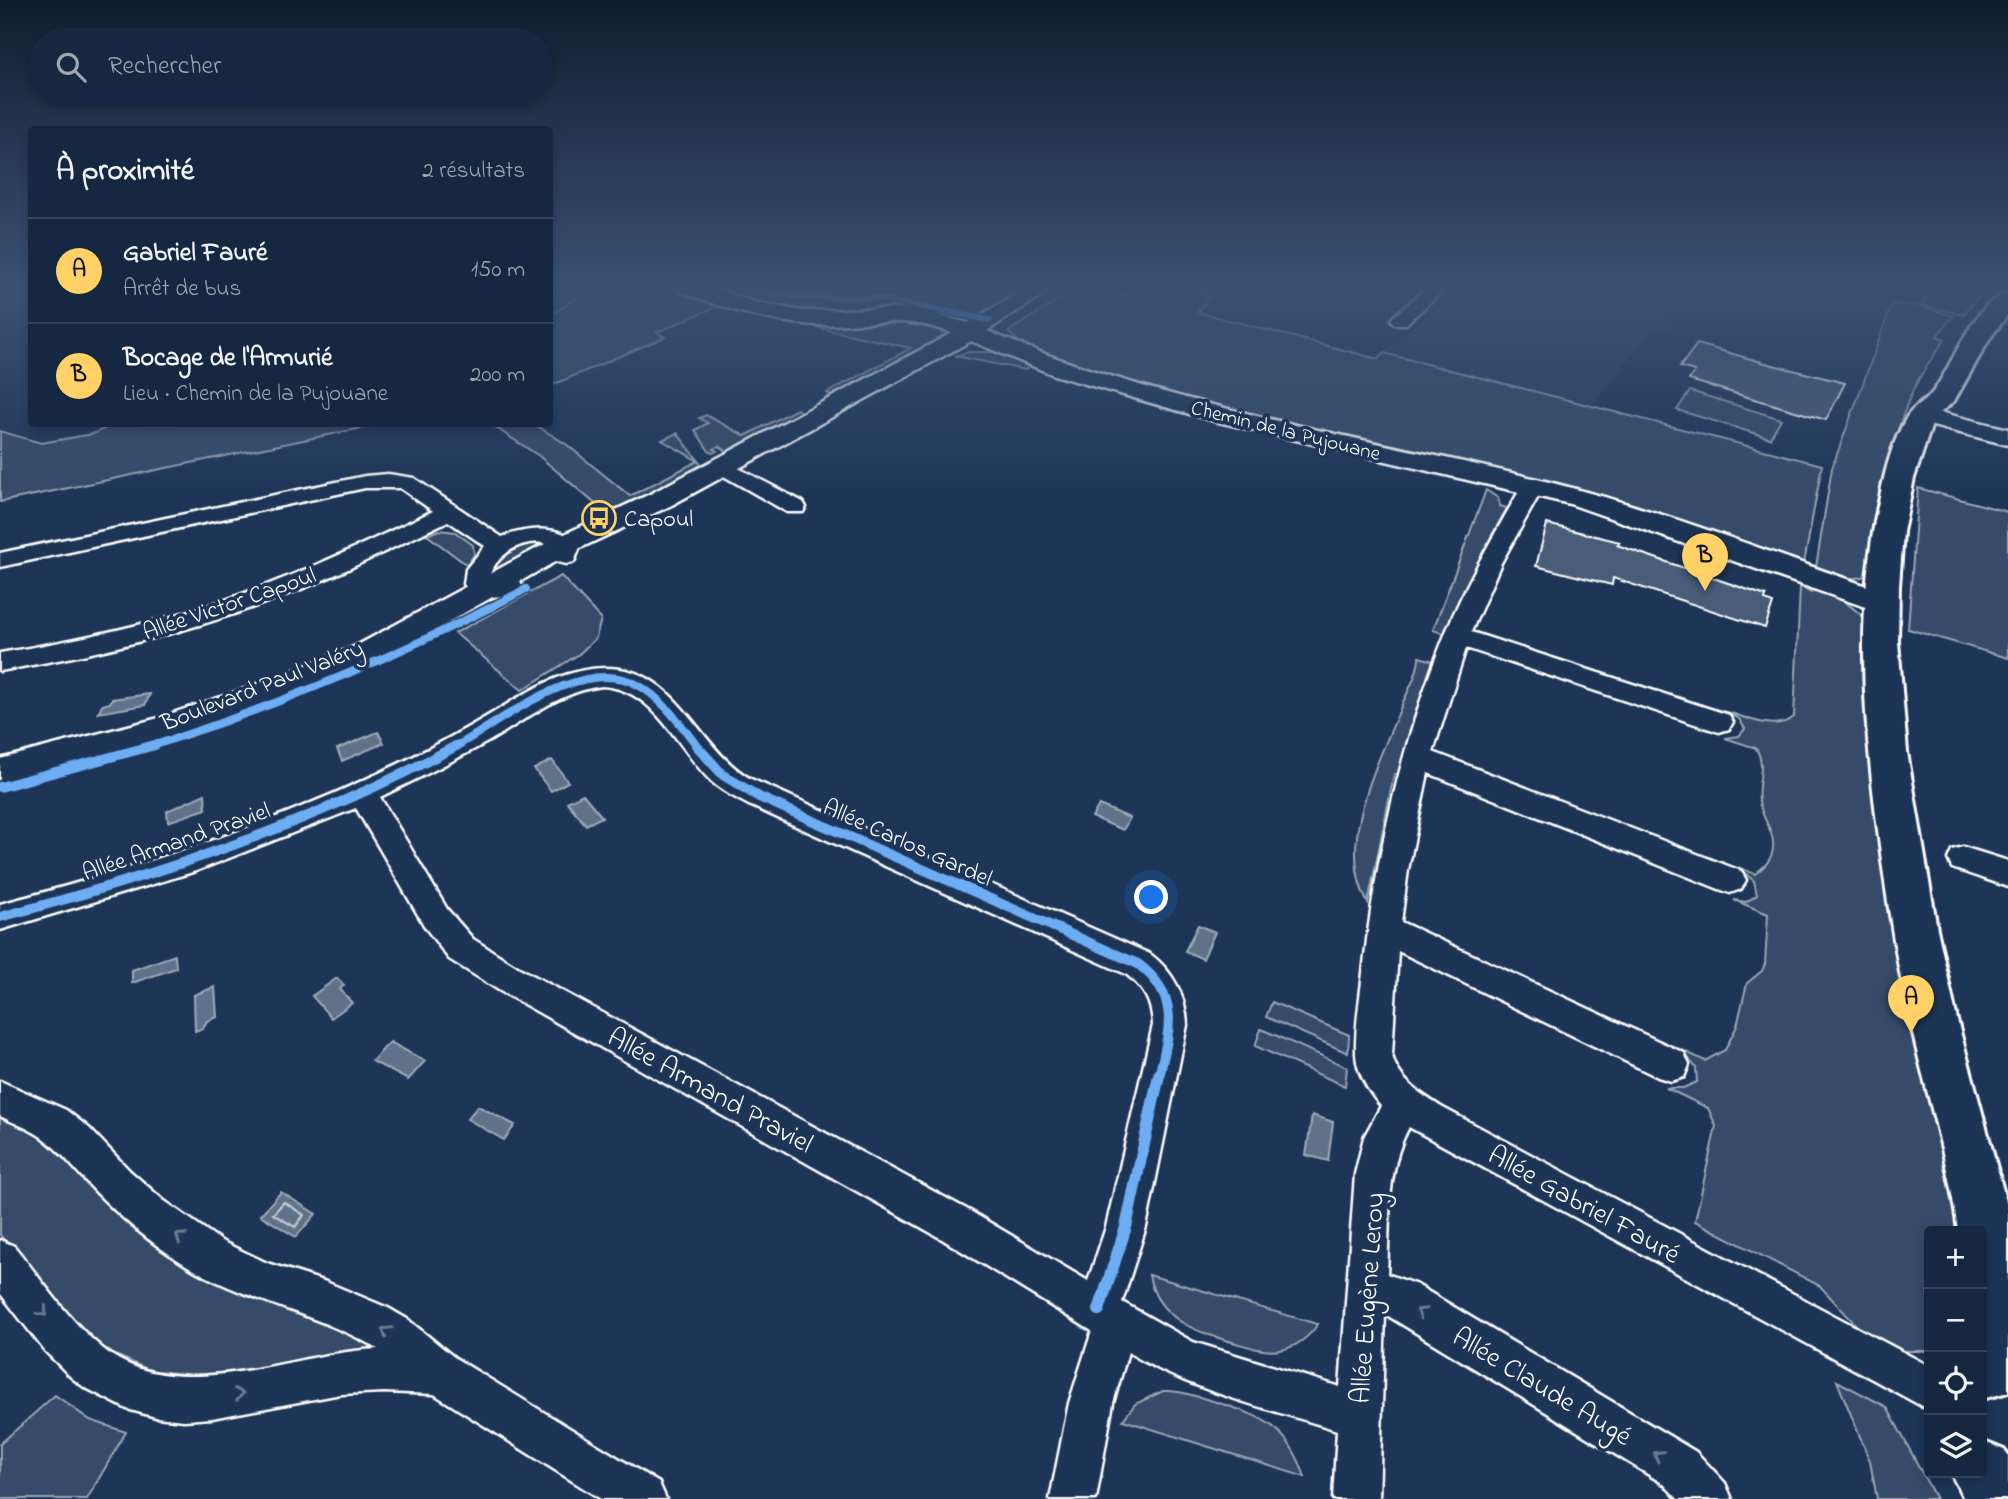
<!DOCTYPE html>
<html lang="fr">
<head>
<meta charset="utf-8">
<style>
	:root { --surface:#162841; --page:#1f3048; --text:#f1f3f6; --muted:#9ea6b1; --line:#35445a; --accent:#ffd166 }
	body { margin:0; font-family:"Indie Flower",sans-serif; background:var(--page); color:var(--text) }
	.controls { position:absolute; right:21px; bottom:21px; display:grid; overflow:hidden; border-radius:7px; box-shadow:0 4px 10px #0003 }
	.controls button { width:63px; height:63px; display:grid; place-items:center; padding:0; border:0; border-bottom:2px solid var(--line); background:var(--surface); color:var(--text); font:35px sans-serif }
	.you { position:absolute; left:1152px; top:898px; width:24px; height:24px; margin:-18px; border:5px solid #fff; border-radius:50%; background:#1a73e8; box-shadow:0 0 0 10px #1a73e833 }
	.badge { display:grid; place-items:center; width:46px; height:46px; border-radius:50%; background:var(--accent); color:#111; font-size:23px; font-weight:700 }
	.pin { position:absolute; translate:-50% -58px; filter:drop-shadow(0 2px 4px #0008) }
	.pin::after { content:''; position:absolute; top:37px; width:24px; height:21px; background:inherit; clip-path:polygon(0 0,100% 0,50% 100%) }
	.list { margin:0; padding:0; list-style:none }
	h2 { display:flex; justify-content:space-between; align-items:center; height:91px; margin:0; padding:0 28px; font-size:30px }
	h2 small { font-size:23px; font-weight:400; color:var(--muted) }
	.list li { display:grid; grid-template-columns:46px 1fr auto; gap:21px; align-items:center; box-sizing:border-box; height:105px; padding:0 28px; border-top:2px solid var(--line) }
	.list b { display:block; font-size:26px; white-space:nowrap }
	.list p { margin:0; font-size:23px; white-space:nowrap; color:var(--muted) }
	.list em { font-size:23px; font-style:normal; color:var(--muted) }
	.icon { flex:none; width:38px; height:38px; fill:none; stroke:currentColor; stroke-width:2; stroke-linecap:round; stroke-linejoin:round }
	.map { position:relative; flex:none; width:2008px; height:1499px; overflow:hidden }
	.search { position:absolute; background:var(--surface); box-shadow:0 4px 10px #0003; left:28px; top:28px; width:525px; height:77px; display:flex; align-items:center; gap:18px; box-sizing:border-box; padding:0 24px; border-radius:38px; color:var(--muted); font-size:26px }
	.panel { position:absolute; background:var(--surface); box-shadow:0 4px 10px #0003; left:28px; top:126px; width:525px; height:301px; border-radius:7px }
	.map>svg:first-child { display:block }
	.built { fill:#2a4161 }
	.green { fill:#364b69; stroke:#9aa5b4; stroke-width:2 }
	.water { fill:#617289; stroke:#a0aab8; stroke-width:2 }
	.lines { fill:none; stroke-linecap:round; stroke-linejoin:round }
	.shore { stroke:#c0c7d0; stroke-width:2.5 }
	.building { fill:#4a5d79; stroke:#fff; stroke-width:2 }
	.minor-casing { stroke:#fff; stroke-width:5 }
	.tertiary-casing { stroke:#fff; stroke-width:5 }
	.secondary-casing { stroke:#fff; stroke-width:6 }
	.minor { fill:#1d3557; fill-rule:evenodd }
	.tertiary { fill:#1d3557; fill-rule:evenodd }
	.secondary { fill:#1d3557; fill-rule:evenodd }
	.cycleway-far3-casing { stroke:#1d3557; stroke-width:9 }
	.cycleway-far2-casing { stroke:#1d3557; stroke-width:11 }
	.cycleway-far1-casing { stroke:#1d3557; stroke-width:14 }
	.cycleway-casing { stroke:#1d3557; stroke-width:17 }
	.cycleway-far3 { stroke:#6dadf4; stroke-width:6 }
	.cycleway-far2 { stroke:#6dadf4; stroke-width:8 }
	.cycleway-far1 { stroke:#6dadf4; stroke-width:10 }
	.cycleway { stroke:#6dadf4; stroke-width:12 }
	.oneway { stroke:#6c7c92 }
	.labels { text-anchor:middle; stroke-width:7; stroke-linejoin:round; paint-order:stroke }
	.far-street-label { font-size:21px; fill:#fff; stroke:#1d3557 }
	.poi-label { font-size:24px; fill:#fff; stroke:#1d3557; text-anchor:start }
	.street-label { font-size:24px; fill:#fff; stroke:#1d3557 }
	.near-street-label { font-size:28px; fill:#fff; stroke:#1d3557 }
</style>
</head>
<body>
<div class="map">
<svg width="2008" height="1499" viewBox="0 0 2008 1499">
	<rect width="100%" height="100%" fill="#1d3557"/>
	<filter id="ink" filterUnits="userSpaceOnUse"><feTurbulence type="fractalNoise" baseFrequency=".0143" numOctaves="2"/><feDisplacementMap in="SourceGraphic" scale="14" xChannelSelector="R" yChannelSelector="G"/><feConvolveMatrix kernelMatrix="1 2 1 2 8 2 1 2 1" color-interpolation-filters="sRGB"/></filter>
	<g filter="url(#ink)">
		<!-- built -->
		<polygon class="built" points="1458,286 1678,286 1657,313 1677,319 1666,332 1653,329 1592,406 1384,353"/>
		<!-- green -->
		<g class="green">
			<polygon points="593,286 674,286 687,292 813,322 898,318 938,328 942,333 941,339 835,397 827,393 911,348 718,306 657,332 665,337 550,386 550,316"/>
			<polygon points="700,286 1033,286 976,318 953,318 930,313 799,312 740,299"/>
			<polygon points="1080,286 1131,296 1143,286 1207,286 1202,294 1210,296 1198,312 1378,359 1384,353 1822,465 1803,569 1664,519 1271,425 1032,353 1008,332"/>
			<polygon points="1926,286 1978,286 1980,295 1963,315 1921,305 1929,292"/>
			<path d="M 1892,304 L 1916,305 L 1953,316 L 1937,336 L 1945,339 C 1934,356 1921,373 1913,390 C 1887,448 1878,514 1866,576 C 1847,581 1833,578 1815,573 L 1832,468 Z"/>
			<polygon points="968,352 993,352 1029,366 1025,370 955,356"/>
			<polygon points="1690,391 1781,419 1770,438 1677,410"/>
			<polygon points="797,409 803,414 730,453 719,446 714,449 717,451 713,453 709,451 695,430 708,423 699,418 706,415 745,436"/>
			<polygon points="114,424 382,424 0,502 0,431 41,443 93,434"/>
			<polygon points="490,424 534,424 566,444 630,496 698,461 662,440 677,433 702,465 643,499 640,497 606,513 539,456"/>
			<polygon points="1918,488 2008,512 2008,658 1908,629"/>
			<polygon points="1486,490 1498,498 1500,506 1507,508 1488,542 1445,634 1433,630"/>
			<polygon points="439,530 455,532 473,545 474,555 467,565 427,535"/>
			<polygon points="535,542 541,549 494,573 489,572 488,564 518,545"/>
			<polygon points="561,576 601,619 596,638 579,654 522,690 455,633"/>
			<path d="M 1800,587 L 1811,592 L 1812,587 C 1832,594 1853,604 1866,621 L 1921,1047 L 1968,1231 L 1929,1231 L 1929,1351 L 1898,1351 L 1870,1340 L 1820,1286 L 1695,1221 L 1716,1126 L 1708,1108 L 1666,1088 L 1683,1088 L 1697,1082 L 1696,1068 L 1682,1050 L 1705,1061 L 1725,1050 L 1737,1026 L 1747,983 L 1762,971 L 1765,964 L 1768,914 L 1734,900 L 1746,902 L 1757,895 L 1754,881 L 1738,867 L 1755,874 C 1764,867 1772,860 1773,848 C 1775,832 1761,817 1759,801 C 1756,781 1767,768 1756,748 L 1725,738 L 1739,736 L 1745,729 L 1739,719 L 1728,712 C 1748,718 1775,732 1794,717 Z"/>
			<path d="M 1419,657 L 1434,661 L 1401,775 L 1394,774 L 1368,903 C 1334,843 1380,759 1403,702 C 1409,689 1419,671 1419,657 Z"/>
			<polygon points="1272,1002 1349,1035 1348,1053 1266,1017"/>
			<polygon points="1261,1029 1347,1067 1345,1086 1255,1046"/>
			<polygon points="0,1110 389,1349 218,1378 149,1370 102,1349 88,1337 0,1235"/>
			<path d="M 1149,1275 L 1317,1324 L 1318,1324 C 1303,1345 1283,1355 1257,1349 C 1214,1336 1158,1328 1149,1275 Z"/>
			<polygon points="1837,1381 1887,1407 1936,1499 1877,1499 1870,1461"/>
			<path d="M 1163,1391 C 1181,1390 1198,1397 1216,1402 C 1264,1417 1288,1426 1305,1477 L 1123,1420 L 1135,1404 Z"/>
			<polygon points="55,1395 90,1420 126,1432 87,1499 0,1499 0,1444"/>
		</g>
		<!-- water -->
		<g class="water">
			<polygon points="150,694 145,705 98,713 102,705 110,703 112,699"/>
			<polygon points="378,732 384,743 342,761 337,749"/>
			<polygon points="552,760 568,782 551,791 534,769"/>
			<polygon points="205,794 206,809 168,822 167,811"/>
			<polygon points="583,794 602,817 586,825 567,802"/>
			<polygon points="1099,805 1130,818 1123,830 1092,817"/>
			<polygon points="1198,925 1215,932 1203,959 1185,951"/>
			<polygon points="175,955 176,968 132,983 132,970"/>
			<polygon points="337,978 344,985 340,989 352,1003 331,1018 312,996"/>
			<polygon points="215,987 217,1017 207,1021 203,1028 195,1031 194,995"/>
			<polygon points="390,1042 425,1061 408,1080 372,1061"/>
			<polygon points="478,1106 515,1125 504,1140 467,1119"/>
			<polygon points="1312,1115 1333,1122 1328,1161 1306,1155"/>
			<polygon points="281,1192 316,1214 296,1237 260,1215"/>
		</g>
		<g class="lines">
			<!-- shore -->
			<polygon class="shore" points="284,1202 304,1215 295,1227 273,1214"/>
		</g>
		<!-- building -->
		<g class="building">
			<polygon points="1697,344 1769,364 1845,383 1826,420 1689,380 1695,371 1680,367"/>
			<polygon points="1547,524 1620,542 1617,545 1766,596 1765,600 1773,603 1765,628 1613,578 1612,585 1536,566"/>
		</g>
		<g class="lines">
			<!-- minor casing -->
			<g class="minor-casing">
				<g id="minor">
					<polygon points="1429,286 1448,286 1406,324 1394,324 1391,320 1394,316"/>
					<polygon points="723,460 803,502 806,507 803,512 787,512 715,471 712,466 715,461"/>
					<path d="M 388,474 L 414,478 L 502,537 C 526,528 563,523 580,547 L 574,562 L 566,564 L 558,562 L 554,557 L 556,549 C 531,531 492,554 488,582 L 511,579 L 520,582 L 523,587 L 520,592 C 501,597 476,603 464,584 L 466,569 L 485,546 L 448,521 C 394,547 340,575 283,596 C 192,632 96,654 0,671 L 0,653 C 77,640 153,624 228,599 C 299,575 366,543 433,511 L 400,488 L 365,488 L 0,567 L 0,553 L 365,476 Z"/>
					<path d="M 1533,479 L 1541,481 L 1544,486 L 1501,563 L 1471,632 L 1729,715 L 1733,722 L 1729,729 L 1719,732 L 1466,648 L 1433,752 L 1741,871 L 1746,880 L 1741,889 L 1730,893 L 1719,889 L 1428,773 L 1408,870 L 1401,922 L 1684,1053 L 1689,1065 L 1684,1077 L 1671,1081 L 1658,1077 L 1398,951 L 1392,1055 C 1398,1081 1421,1094 1443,1108 L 1929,1366 L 1929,1410 L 1409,1127 C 1385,1170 1390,1227 1387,1274 L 1417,1285 L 1696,1452 L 1725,1483 L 1732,1499 L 1678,1499 L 1664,1484 L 1385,1314 L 1379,1499 L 1333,1499 L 1337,1430 C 1267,1408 1191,1391 1128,1352 L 1113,1403 L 1096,1499 L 1050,1499 L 1069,1403 L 1092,1331 L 942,1239 L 497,989 L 449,959 L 425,927 L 356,808 L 196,871 L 0,930 L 0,904 C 164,861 327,808 474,724 C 518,699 566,661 620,669 C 681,678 701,751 751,779 L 1150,954 C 1173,971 1186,996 1187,1025 L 1146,1227 L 1122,1302 L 1193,1342 L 1340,1387 L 1355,1174 L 1364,1137 L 1381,1106 C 1369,1092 1357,1073 1356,1054 C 1355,1025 1361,993 1364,964 C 1377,850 1403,738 1446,632 C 1467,580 1495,534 1522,486 L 1525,481 ZM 602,686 C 656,689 677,749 712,782 C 723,792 736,798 749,805 L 1126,974 C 1144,988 1152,1002 1153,1025 L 1106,1227 L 1088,1281 L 970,1211 L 521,969 L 473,939 L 447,909 L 380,797 C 417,779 455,760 491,740 C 527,719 559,692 602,686 Z"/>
					<polygon points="1963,847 2008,861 2008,887 1952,868 1948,859 1952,850"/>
					<path d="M 0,1081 L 66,1110 L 89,1128 L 130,1171 L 163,1200 L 223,1242 L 267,1263 L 326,1282 L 388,1308 L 407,1319 L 455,1358 L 659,1483 L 666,1499 L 601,1499 L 434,1394 L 384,1392 L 341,1394 L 212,1418 L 184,1420 L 156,1417 L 127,1409 L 84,1387 L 72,1378 L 45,1351 L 7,1302 L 0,1293 L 0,1240 L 14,1246 C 42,1280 67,1319 102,1348 C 176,1409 292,1352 378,1349 C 321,1315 254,1303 196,1271 C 163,1252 130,1226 103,1199 C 82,1179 66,1155 43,1138 C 31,1129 14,1123 0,1116 Z"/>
				</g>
			</g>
			<!-- tertiary casing -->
			<g class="tertiary-casing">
				<g id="tertiary">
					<path d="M 677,286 L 707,286 L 757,303 L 804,311 L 913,308 L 968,323 L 1030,286 L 1056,286 L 987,331 C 1163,406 1351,434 1537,479 C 1657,508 1776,555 1893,595 L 1897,602 L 1893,609 L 1882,612 L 1871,609 L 1570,504 L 1214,421 L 1054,375 L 971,341 L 670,506 L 576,550 L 400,649 L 397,654 L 273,704 L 179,737 L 0,785 L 0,759 L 155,719 L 250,687 L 356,646 L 556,538 L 650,494 L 952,333 C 903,314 869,325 820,325 C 771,324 724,308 679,291 Z"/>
					<polygon points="1922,408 2008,429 2008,445 1913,421 1909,416 1913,411"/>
				</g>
			</g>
			<!-- secondary casing -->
			<g class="secondary-casing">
				<g id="secondary">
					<path d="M 2008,293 L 2008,314 L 1990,338 L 1954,401 L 1934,418 L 1914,478 L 1903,532 L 1899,586 L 1898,641 L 1907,752 L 1937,929 L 1957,1020 L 2008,1209 L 2008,1392 L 1982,1399 L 1982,1231 L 1958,1231 C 1949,1160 1925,1091 1910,1020 C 1896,960 1887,899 1879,838 C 1864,725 1854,610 1880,497 C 1885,471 1893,440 1907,417 C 1914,406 1925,402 1933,392 C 1953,366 1974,301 2008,293 Z"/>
					<polygon points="1982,1441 2004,1450 2008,1455 2008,1499 1964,1499 1951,1473 1982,1473"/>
				</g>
			</g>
			<!-- minor -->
			<use href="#minor" class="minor"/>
			<!-- tertiary -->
			<use href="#tertiary" class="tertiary"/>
			<!-- secondary -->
			<use href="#secondary" class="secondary"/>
			<!-- cycleway-far3 casing -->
			<g class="cycleway-far3-casing">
				<polyline id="cycleway-far3" points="736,286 796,297 877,298 990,320"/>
			</g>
			<!-- cycleway-far2 casing -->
			<g class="cycleway-far2-casing">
				<g id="cycleway-far2">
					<path d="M 149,747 C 280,705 405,653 526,589"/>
					<path d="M 455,747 C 502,721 583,654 638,685 C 663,699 680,724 698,747"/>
				</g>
			</g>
			<!-- cycleway-far1 casing -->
			<g class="cycleway-far1-casing">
				<g id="cycleway-far1">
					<path d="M 696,745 L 723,775 L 759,797 L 1138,964 C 1182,997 1169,1031 1159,1077"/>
					<polyline points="0,787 155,745"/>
					<path d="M 0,917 C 159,875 314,823 458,745"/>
				</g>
			</g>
			<!-- cycleway casing -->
			<g class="cycleway-casing">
				<polyline id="cycleway" points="1099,1310 1126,1227 1159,1075"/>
			</g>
			<!-- cycleway-far3 -->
			<use href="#cycleway-far3" class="cycleway-far3"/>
			<!-- cycleway-far2 -->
			<use href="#cycleway-far2" class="cycleway-far2"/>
			<!-- cycleway-far1 -->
			<use href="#cycleway-far1" class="cycleway-far1"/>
			<!-- cycleway -->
			<use href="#cycleway" class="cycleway"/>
		</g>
		<!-- one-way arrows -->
		<defs><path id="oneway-chevron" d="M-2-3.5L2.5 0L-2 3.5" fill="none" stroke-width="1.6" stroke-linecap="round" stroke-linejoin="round" transform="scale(1.75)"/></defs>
		<g class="oneway">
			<use href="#oneway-chevron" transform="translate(180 1237) rotate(-145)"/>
			<use href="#oneway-chevron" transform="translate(43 1312) rotate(50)"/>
			<use href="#oneway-chevron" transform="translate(1421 1312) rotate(-149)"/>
			<use href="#oneway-chevron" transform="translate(386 1331) rotate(-147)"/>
			<use href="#oneway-chevron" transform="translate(239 1394) rotate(-10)"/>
			<use href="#oneway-chevron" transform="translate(1658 1455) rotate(-149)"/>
		</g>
	</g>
	<!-- sky -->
	<linearGradient id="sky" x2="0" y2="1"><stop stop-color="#101d30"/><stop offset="0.58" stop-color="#3a5174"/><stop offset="1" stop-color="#3a5174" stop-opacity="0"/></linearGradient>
	<rect width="2008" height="496" fill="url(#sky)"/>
	<!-- icons -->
	<defs>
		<g id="bus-ring" transform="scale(1.75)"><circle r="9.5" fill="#1d3557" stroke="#ffd166" stroke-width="1.5"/><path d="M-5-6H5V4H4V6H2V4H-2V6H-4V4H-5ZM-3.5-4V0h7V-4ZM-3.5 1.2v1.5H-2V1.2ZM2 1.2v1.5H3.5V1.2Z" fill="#ffd166"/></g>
	</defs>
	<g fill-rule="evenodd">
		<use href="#bus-ring" x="599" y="518"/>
	</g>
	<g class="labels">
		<!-- far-street labels -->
		<g class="far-street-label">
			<text transform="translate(1286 430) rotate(14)" y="7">Chemin de la Pujouane</text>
		</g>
		<!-- poi labels -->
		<g class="poi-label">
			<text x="624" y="526">Capoul</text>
		</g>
		<!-- street labels -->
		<g class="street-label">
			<text transform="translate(229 603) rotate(-19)" y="8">Allée Victor Capoul</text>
			<text transform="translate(262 685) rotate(-21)" y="8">Boulevard Paul Valéry</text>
			<text transform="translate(176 841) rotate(-19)" y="8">Allée Armand Praviel</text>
			<text transform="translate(908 842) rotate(24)" y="8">Allée Carlos Gardel</text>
		</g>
		<!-- near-street labels -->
		<g class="near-street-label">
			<text transform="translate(711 1089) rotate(29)" y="10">Allée Armand Praviel</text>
			<text transform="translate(1585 1203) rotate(29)" y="10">Allée Gabriel Fauré</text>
			<text transform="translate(1366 1298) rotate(-86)" y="10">Allée Eugène Leroy</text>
			<text transform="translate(1543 1385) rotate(31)" y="10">Allée Claude Augé</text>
		</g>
	</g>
</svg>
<div class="controls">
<button>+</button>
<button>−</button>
<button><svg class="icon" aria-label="locate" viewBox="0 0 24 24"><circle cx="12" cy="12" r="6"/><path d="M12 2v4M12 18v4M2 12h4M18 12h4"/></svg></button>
<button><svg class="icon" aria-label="layers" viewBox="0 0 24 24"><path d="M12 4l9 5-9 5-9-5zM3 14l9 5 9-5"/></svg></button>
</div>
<div class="you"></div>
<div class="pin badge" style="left:1911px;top:1033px">A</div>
<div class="pin badge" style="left:1705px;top:591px">B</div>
<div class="search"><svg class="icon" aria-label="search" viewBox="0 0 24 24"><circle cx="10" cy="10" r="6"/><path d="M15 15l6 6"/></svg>Rechercher</div>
<section class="panel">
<h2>À proximité<small>2 résultats</small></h2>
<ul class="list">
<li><span class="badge">A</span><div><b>Gabriel Fauré</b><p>Arrêt de bus</p></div><em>150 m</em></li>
<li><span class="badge">B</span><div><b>Bocage de l'Armurié</b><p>Lieu · Chemin de la Pujouane</p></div><em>200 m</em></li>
</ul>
</section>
</div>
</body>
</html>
